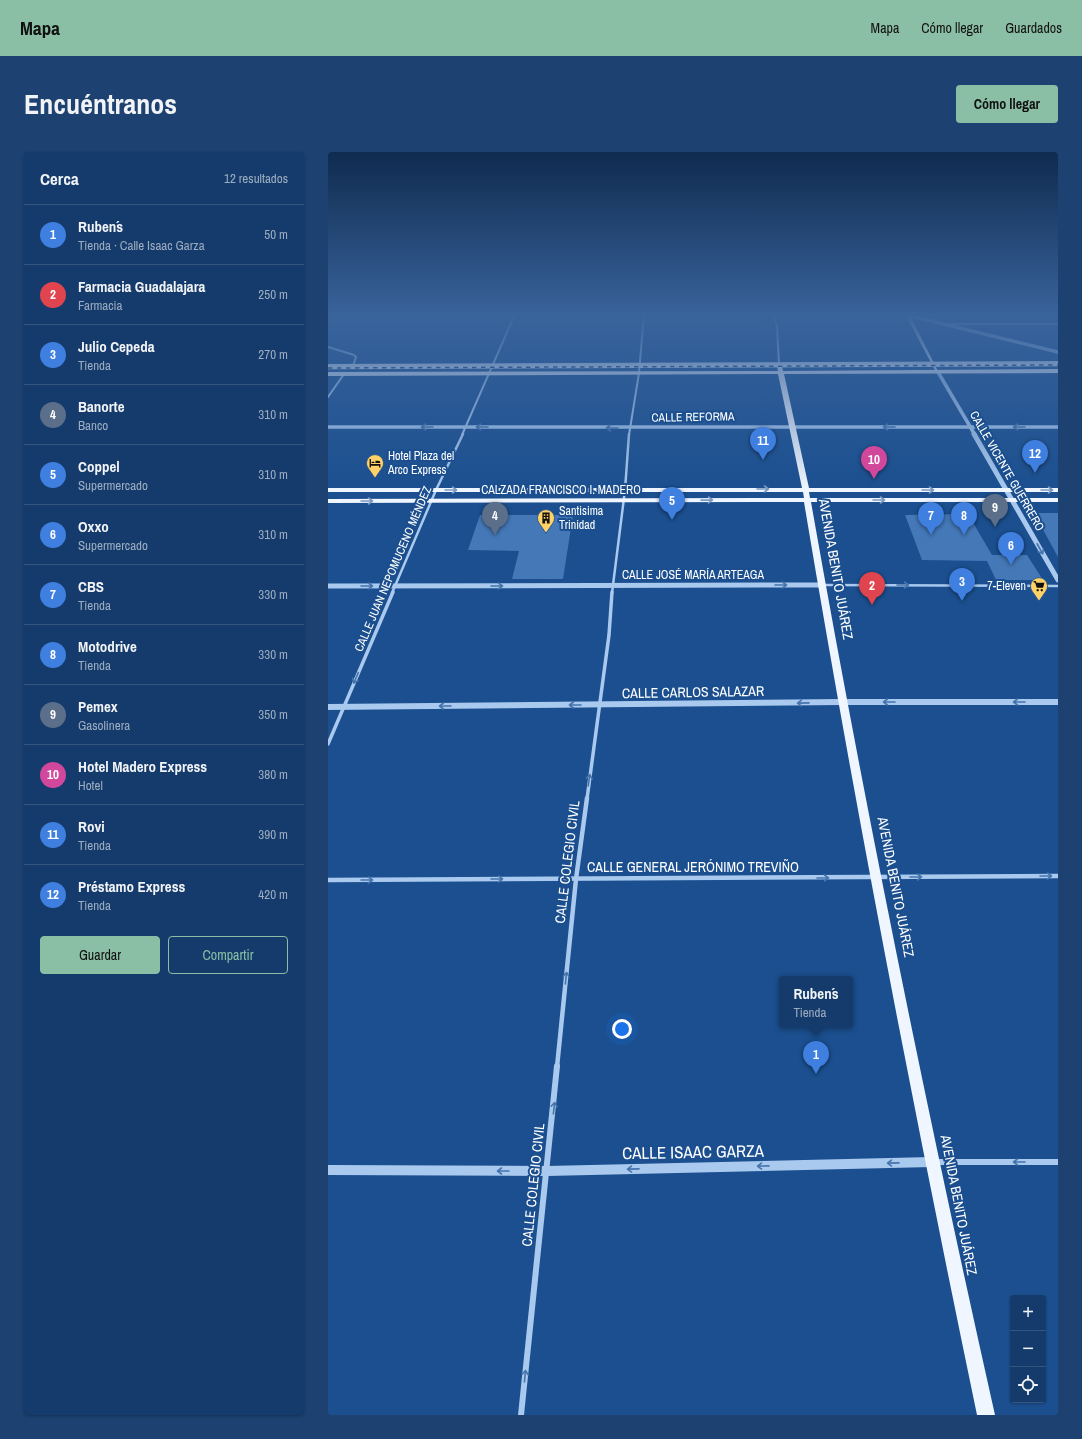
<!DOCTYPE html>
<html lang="es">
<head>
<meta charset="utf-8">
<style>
	:root { --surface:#143b6b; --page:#1d4271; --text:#f1f3f6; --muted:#9dadc1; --line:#33557e; --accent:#8abfa5 }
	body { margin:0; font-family:"Archivo Narrow",sans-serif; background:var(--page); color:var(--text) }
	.controls { position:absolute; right:12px; bottom:12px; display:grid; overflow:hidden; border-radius:4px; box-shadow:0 1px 3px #0004 }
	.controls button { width:36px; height:36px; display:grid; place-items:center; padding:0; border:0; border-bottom:1px solid var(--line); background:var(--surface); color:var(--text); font:20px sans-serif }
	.you { position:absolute; left:294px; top:877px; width:14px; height:14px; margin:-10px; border:3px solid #fff; border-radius:50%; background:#1a73e8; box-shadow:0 0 0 6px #1a73e833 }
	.badge { display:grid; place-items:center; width:26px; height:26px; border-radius:50%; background:var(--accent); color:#fff; font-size:13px; font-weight:700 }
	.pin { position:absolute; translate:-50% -33px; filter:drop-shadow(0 1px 2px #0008) }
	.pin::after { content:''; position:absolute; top:21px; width:14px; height:12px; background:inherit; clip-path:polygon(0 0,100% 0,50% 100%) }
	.popup { position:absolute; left:451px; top:824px; width:74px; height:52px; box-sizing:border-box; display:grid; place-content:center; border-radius:4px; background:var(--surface); filter:drop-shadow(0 1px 3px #0005); font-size:13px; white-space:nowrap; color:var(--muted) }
	.popup b { font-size:15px; color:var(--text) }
	.popup::after { content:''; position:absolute; left:50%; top:100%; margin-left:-8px; border:8px solid transparent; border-top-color:var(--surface) }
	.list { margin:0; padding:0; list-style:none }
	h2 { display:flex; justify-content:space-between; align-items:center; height:52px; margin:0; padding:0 16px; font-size:17px }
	h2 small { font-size:13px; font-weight:400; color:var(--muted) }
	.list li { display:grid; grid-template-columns:26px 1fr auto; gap:12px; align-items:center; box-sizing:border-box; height:60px; padding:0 16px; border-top:1px solid var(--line) }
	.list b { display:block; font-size:15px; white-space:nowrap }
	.list p { margin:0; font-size:13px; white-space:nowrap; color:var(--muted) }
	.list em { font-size:13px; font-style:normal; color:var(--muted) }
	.actions { display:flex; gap:8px; padding:12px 16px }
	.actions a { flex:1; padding:9px 0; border:1px solid var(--accent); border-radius:4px; text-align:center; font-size:14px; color:var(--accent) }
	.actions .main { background:var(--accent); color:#111 }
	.icon { flex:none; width:22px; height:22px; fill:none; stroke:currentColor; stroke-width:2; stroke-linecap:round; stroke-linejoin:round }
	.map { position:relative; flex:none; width:730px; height:1263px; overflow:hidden; border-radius:4px }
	header { display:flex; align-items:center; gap:24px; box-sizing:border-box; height:56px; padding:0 20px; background:var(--accent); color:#111 }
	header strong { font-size:19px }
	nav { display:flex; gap:22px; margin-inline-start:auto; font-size:14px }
	.intro { display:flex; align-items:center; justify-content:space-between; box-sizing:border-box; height:96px; padding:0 24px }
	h1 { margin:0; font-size:28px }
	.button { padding:10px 18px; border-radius:4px; background:var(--accent); color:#111; font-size:14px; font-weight:700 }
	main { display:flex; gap:24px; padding:0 24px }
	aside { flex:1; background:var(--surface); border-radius:4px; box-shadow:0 1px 3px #0004 }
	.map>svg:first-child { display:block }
	.building { fill:#4478b7 }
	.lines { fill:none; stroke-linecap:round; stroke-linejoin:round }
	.minor-far4 { stroke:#a9c9ee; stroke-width:2 }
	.minor-far3 { stroke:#a9c9ee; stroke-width:2.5 }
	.minor-far2 { stroke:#a9c9ee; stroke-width:3.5 }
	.minor-far1 { stroke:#a9c9ee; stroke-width:4.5 }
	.minor { stroke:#a9c9ee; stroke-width:6 }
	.tertiary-far3 { stroke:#a9c9ee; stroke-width:3.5 }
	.tertiary-far2 { stroke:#a9c9ee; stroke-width:5 }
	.tertiary-far1 { stroke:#a9c9ee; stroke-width:6 }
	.tertiary { stroke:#a9c9ee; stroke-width:10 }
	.secondary { fill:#d6e6fa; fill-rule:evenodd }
	.primary { fill:#f0f6ff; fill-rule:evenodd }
	.rail-casing { stroke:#fff; stroke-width:2.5 }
	.rail { stroke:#1b4f8f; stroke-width:1.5; stroke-dasharray:4.5; stroke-linecap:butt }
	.oneway { stroke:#4674ac }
	.oneway2 { stroke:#7b9ac1 }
	.labels { text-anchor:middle; stroke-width:4; stroke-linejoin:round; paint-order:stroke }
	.far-street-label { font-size:12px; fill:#fff; stroke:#1b4f8f }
	.far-poi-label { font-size:12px; fill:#fff; stroke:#1b4f8f; text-anchor:start }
	.street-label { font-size:14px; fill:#fff; stroke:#1b4f8f }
	.near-street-label { font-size:17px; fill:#fff; stroke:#1b4f8f }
</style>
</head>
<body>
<header>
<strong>Mapa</strong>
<nav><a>Mapa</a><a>Cómo llegar</a><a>Guardados</a></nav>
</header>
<div class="intro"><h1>Encuéntranos</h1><a class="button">Cómo llegar</a></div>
<main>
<aside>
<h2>Cerca<small>12 resultados</small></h2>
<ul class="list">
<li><span class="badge" style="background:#3f7fe0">1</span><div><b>Ruben´s</b><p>Tienda · Calle Isaac Garza</p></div><em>50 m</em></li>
<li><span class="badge" style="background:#e0444e">2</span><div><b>Farmacia Guadalajara</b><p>Farmacia</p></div><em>250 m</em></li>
<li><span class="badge" style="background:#3f7fe0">3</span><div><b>Julio Cepeda</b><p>Tienda</p></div><em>270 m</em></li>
<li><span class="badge" style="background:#5c6f8a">4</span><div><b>Banorte</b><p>Banco</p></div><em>310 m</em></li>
<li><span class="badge" style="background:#3f7fe0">5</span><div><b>Coppel</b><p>Supermercado</p></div><em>310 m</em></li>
<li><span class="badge" style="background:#3f7fe0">6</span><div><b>Oxxo</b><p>Supermercado</p></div><em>310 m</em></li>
<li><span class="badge" style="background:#3f7fe0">7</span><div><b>CBS</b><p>Tienda</p></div><em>330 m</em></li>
<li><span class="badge" style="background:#3f7fe0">8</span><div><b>Motodrive</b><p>Tienda</p></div><em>330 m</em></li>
<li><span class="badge" style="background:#5c6f8a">9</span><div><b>Pemex</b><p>Gasolinera</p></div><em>350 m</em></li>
<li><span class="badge" style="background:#d1479c">10</span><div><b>Hotel Madero Express</b><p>Hotel</p></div><em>380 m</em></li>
<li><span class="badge" style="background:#3f7fe0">11</span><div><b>Rovi</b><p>Tienda</p></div><em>390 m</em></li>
<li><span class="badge" style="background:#3f7fe0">12</span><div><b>Préstamo Express</b><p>Tienda</p></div><em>420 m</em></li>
</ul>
<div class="actions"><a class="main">Guardar</a><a>Compartir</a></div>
</aside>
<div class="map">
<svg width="730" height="1263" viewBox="0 0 730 1263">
	<rect width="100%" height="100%" fill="#1b4f8f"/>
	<!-- building -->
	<g class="building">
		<polygon points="706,361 730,361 730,405"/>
		<polygon points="640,362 664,403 699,403 715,428 668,428 659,409 594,408 577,363"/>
		<polygon points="152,363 245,363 235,427 184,427 191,399 140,398"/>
	</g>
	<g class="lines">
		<!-- minor-far4 -->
		<g class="minor-far4">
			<polyline points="445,162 449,175 451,212"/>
			<polyline points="619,172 730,172"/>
			<polyline points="0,195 26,203 28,205 25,214"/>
			<polyline points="0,245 16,222"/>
			<polyline points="134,283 187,162"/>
			<polyline points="301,283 311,221 316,162"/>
		</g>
		<!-- minor-far3 -->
		<g class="minor-far3">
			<polyline points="494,433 730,434"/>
			<polyline points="64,441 108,338 135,282"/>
			<polyline points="284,441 297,338 301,282"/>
		</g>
		<!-- minor-far2 -->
		<g class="minor-far2">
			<polyline points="0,592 65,440"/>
			<polyline points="259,647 281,483 284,440"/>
		</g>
		<!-- minor-far1 -->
		<g class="minor-far1">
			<polyline points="0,728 730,724"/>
			<polyline points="229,915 248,727 259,646"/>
		</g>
		<!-- minor -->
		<g class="minor">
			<polyline points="606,1010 730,1010"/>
			<polyline points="193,1263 229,914"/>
		</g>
		<!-- tertiary-far3 -->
		<g class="tertiary-far3">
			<polyline points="575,162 730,200"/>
			<polyline points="610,220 647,283"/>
			<polyline points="0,275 730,275"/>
		</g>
		<!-- tertiary-far2 -->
		<g class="tertiary-far2">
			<polyline points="646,282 730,428"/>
			<polyline points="0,434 494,433"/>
		</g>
		<!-- tertiary-far1 -->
		<polyline class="tertiary-far1" points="0,555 514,550 730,550"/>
		<!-- tertiary -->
		<polyline class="tertiary" points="0,1018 219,1019 604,1010"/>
		<!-- secondary -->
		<polygon class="secondary" points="577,162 581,162 611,221 608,220"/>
		<!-- primary -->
		<path class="primary" d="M 730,209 L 730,213 L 454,214 L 455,219 L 730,217 L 730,221 L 456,222 L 481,336 L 730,336 L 730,340 L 481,340 L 482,346 L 730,346 L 730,350 L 483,350 C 537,656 599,960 667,1263 L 649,1263 C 586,960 527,656 476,350 L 0,351 L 0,347 L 476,346 L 475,340 L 0,340 L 0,336 L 474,336 L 450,222 L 0,224 L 0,220 L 450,219 L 449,214 L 0,216 L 0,212 Z"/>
		<!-- rail casing -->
		<g class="rail-casing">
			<polyline id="rail" points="0,216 730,213"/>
		</g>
		<!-- rail -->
		<use href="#rail" class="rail"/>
	</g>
	<!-- one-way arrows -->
	<defs><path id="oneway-shaft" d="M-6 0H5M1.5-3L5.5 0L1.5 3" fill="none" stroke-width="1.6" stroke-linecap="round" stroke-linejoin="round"/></defs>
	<g class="oneway">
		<use href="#oneway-shaft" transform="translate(99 275) rotate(-180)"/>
		<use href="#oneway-shaft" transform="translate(154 275) rotate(-180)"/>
		<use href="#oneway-shaft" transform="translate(561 275) rotate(-180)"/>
		<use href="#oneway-shaft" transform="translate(691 275) rotate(180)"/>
		<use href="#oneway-shaft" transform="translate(284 276) rotate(-180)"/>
		<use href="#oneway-shaft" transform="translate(712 397) rotate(61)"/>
		<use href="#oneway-shaft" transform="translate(453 433)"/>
		<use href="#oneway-shaft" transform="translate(575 433)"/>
		<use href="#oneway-shaft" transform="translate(39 434)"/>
		<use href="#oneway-shaft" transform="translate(169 434)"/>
		<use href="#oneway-shaft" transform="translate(28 526) rotate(113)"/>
		<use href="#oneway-shaft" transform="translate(561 550) rotate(180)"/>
		<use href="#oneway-shaft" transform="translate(691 550) rotate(180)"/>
		<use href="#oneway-shaft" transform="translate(475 551) rotate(179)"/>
		<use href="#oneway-shaft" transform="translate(247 553) rotate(180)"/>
		<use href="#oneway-shaft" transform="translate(117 554) rotate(180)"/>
		<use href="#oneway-shaft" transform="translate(261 628) rotate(-82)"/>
		<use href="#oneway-shaft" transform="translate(718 724)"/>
		<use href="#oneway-shaft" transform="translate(588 725)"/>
		<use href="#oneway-shaft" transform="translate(495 726)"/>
		<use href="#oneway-shaft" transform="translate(169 727)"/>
		<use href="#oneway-shaft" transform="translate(39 728)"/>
		<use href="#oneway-shaft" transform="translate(238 826) rotate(-84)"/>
		<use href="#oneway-shaft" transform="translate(226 956) rotate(-84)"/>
		<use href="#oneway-shaft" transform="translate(691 1010) rotate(-180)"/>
		<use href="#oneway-shaft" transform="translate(565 1011) rotate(179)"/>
		<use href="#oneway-shaft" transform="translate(435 1014) rotate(179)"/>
		<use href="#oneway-shaft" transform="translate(305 1017) rotate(179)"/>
		<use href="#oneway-shaft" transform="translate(175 1019) rotate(-180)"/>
		<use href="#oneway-shaft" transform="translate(197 1224) rotate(-84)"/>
	</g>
	<g class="oneway2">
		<use href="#oneway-shaft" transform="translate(435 337)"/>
		<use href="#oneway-shaft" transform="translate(123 338)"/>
		<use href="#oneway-shaft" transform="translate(600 338)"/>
		<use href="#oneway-shaft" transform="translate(719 338)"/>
		<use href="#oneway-shaft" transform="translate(379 348) rotate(-1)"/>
		<use href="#oneway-shaft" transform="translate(551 348)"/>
		<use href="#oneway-shaft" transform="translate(39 349)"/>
	</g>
	<!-- sky -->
	<linearGradient id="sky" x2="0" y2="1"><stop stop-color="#0f2b4f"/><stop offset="0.48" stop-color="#39639b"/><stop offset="1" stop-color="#39639b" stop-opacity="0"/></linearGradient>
	<rect width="730" height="338" fill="url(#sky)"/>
	<!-- icons -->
	<defs>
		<g id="hotel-pin" transform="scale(0.9)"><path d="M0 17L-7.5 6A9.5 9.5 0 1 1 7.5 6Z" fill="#ffd166" stroke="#1b4f8f"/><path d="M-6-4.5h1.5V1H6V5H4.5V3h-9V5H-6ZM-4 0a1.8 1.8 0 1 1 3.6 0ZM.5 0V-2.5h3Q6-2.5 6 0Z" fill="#111"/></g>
		<g id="building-pin" transform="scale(0.9)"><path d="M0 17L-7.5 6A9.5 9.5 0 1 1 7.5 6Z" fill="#ffd166" stroke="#1b4f8f"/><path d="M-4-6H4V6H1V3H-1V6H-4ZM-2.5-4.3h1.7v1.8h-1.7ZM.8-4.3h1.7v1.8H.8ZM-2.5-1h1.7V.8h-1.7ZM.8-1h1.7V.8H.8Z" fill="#111"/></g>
		<g id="supermarket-pin" transform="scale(0.9)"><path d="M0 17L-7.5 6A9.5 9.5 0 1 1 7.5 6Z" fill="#ffd166" stroke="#1b4f8f"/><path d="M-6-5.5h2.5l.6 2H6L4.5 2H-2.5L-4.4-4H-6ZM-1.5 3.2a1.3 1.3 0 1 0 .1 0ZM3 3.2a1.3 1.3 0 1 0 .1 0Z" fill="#111"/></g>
	</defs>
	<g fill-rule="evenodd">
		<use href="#hotel-pin" x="47" y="311"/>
		<use href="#building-pin" x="218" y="366"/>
		<use href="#supermarket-pin" x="711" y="434"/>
	</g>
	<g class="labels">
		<!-- far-street labels -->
		<g class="far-street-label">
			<text transform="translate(365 265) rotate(-1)" y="4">CALLE REFORMA</text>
			<text transform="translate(679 319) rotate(60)" y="4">CALLE VICENTE GUERRERO</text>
			<text x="233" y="342">CALZADA FRANCISCO I. MADERO</text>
			<text transform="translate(65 417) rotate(-67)" y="4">CALLE JUAN NEPOMUCENO MÉNDEZ</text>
			<text x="365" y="427">CALLE JOSÉ MARÍA ARTEAGA</text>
		</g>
		<!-- far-poi labels -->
		<g class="far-poi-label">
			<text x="60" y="308">Hotel Plaza del<tspan x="60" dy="14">Arco Express</tspan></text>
			<text x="231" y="363">Santisima<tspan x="231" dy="14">Trinidad</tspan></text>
			<text x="698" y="438" text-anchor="end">7-Eleven</text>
		</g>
		<!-- street labels -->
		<g class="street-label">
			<text transform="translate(508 417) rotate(80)" y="5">AVENIDA BENITO JUÁREZ</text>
			<text transform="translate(365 540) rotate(-1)" y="5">CALLE CARLOS SALAZAR</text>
			<text transform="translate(239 710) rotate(-83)" y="5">CALLE COLEGIO CIVIL</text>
			<text x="365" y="720">CALLE GENERAL JERÓNIMO TREVIÑO</text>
			<text transform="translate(568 735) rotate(79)" y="5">AVENIDA BENITO JUÁREZ</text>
			<text transform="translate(205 1033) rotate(-84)" y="5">CALLE COLEGIO CIVIL</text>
			<text transform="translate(631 1053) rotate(79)" y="5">AVENIDA BENITO JUÁREZ</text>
		</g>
		<!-- near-street labels -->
		<g class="near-street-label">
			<text transform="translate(365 1000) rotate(-1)" y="6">CALLE ISAAC GARZA</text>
		</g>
	</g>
</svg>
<div class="controls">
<button>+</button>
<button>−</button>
<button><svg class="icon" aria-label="locate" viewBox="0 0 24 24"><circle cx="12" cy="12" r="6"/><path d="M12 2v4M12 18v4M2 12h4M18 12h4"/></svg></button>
</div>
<div class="you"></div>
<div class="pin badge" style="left:488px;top:922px;background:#3f7fe0">1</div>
<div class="popup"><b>Ruben´s</b>Tienda</div>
<div class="pin badge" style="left:544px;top:453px;background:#e0444e">2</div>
<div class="pin badge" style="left:634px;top:449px;background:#3f7fe0">3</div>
<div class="pin badge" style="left:167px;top:383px;background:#5c6f8a">4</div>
<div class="pin badge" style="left:344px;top:368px;background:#3f7fe0">5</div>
<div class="pin badge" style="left:683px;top:413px;background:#3f7fe0">6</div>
<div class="pin badge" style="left:603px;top:383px;background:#3f7fe0">7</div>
<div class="pin badge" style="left:636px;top:383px;background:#3f7fe0">8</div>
<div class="pin badge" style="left:667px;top:375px;background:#5c6f8a">9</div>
<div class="pin badge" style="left:546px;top:327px;background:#d1479c">10</div>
<div class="pin badge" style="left:435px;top:308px;background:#3f7fe0">11</div>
<div class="pin badge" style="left:707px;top:321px;background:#3f7fe0">12</div>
</div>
</main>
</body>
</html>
